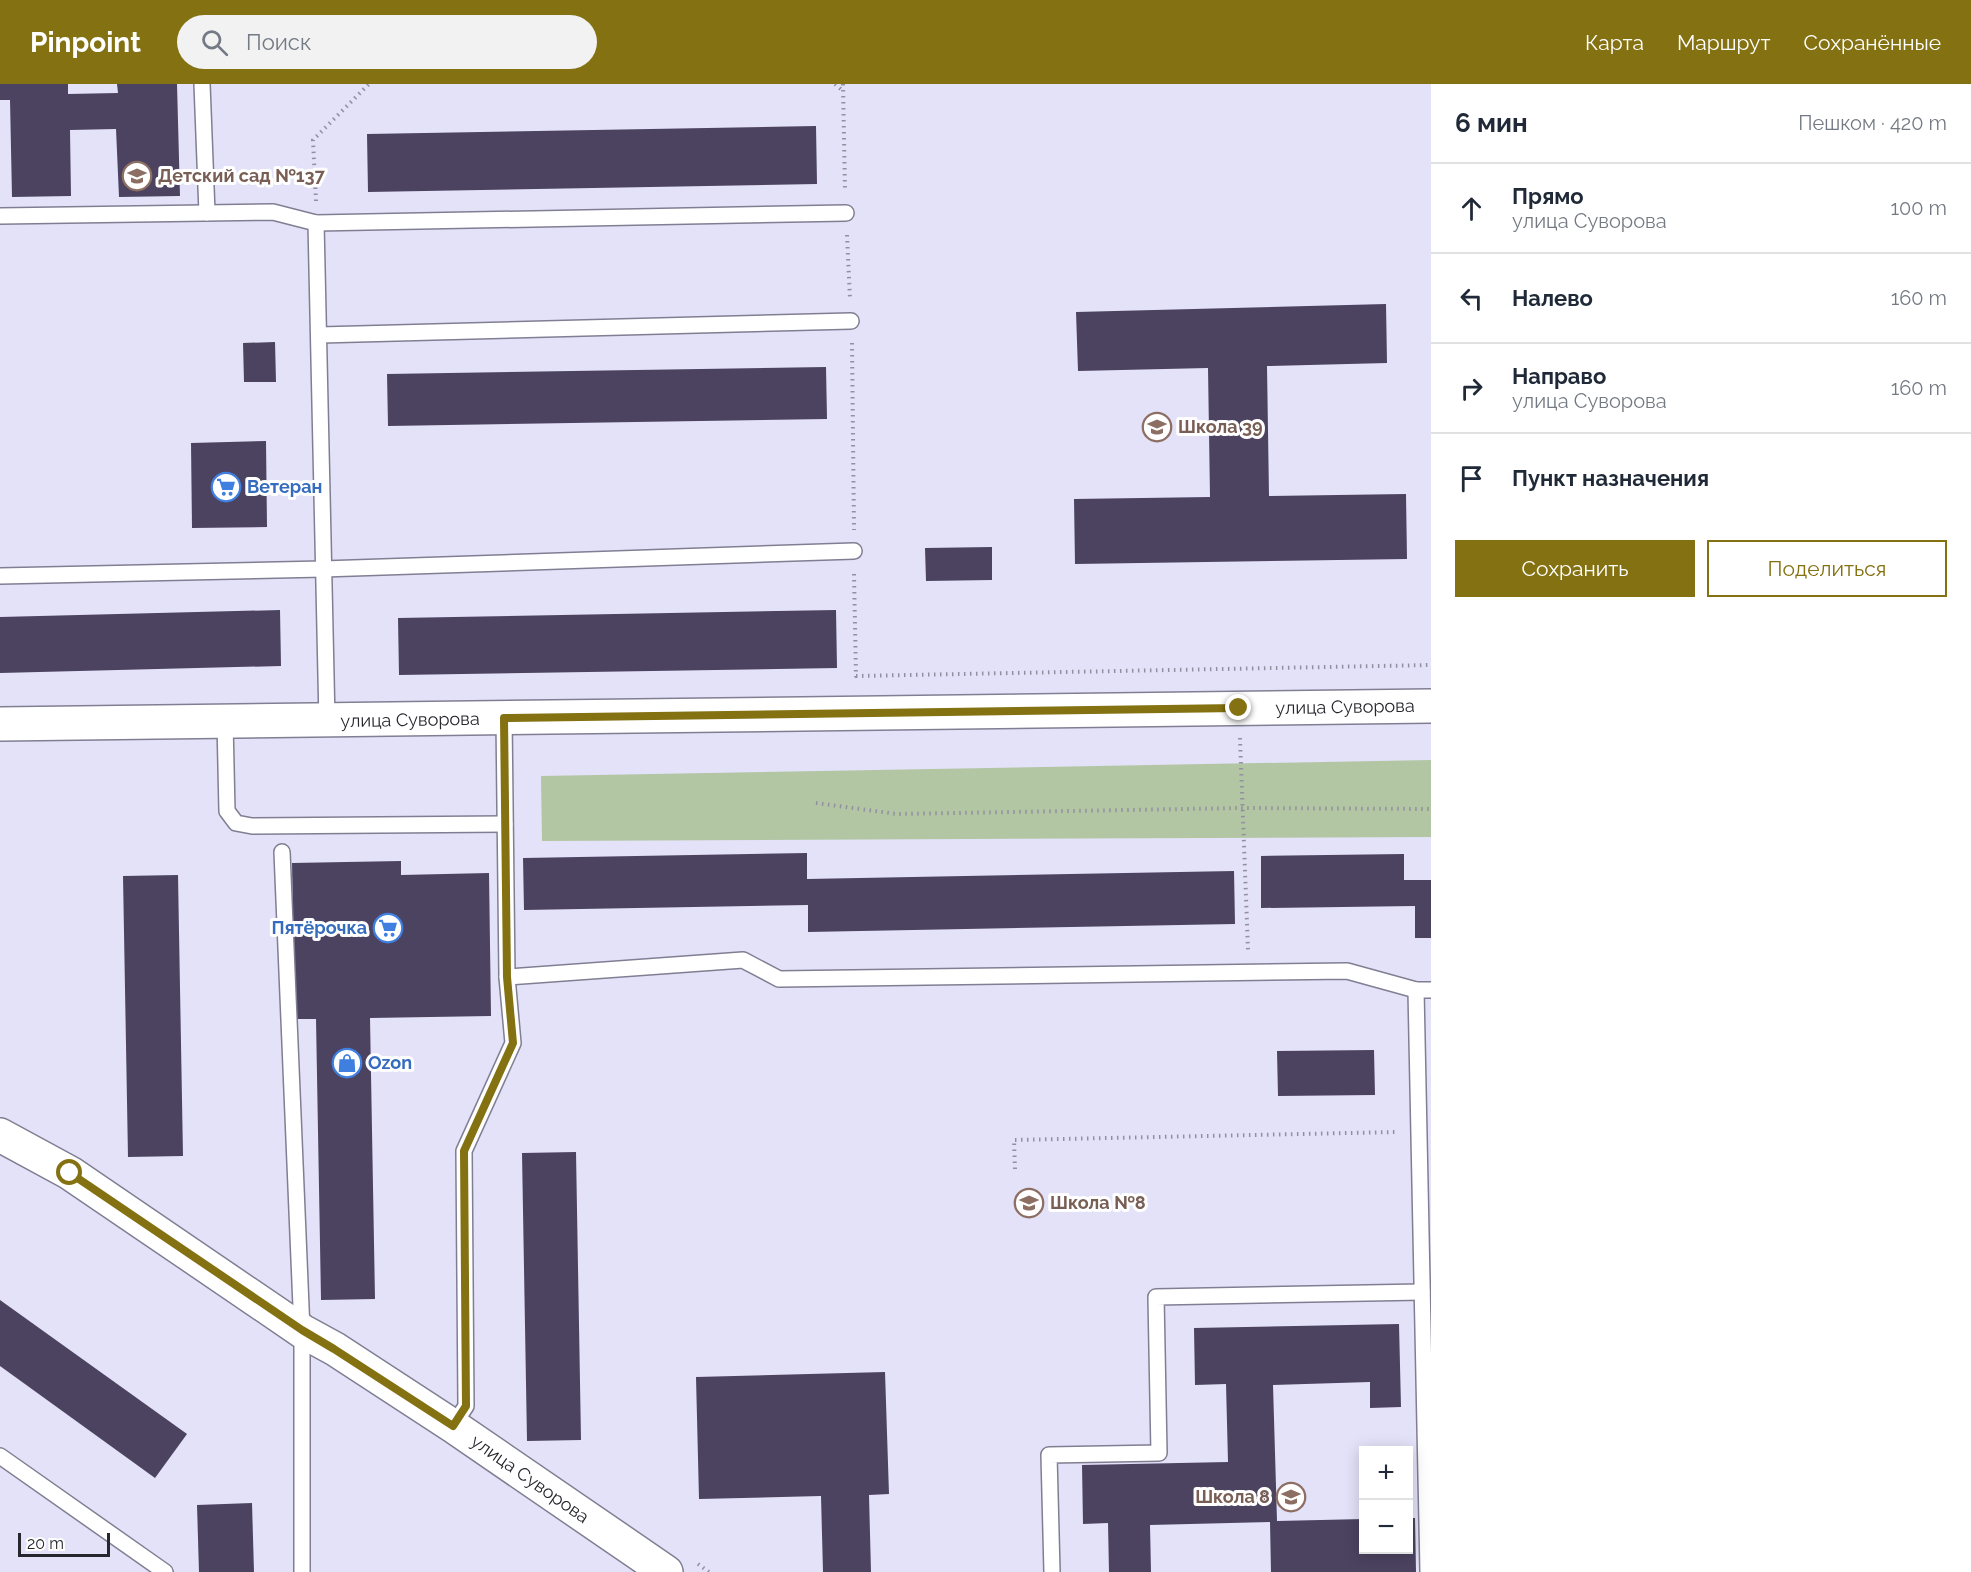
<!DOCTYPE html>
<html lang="ru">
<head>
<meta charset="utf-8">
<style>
	:root { --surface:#fff; --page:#f2f2f3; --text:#1f2937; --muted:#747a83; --line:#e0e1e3; --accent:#847111 }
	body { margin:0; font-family:Raleway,sans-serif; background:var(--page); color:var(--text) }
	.controls { position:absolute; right:18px; bottom:18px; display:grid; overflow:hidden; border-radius:0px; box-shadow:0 3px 15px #0003 }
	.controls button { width:54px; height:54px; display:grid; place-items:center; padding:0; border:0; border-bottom:2px solid var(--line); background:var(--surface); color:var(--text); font:30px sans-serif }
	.scale { position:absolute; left:18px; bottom:15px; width:92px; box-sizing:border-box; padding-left:6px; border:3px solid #27262e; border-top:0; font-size:16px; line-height:21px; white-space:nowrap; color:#27262e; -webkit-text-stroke:4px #fff; paint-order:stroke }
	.stop { position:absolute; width:18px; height:18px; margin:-14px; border:4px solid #847111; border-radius:50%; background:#fff }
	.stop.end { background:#847111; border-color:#fff; box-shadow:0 2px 6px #0008 }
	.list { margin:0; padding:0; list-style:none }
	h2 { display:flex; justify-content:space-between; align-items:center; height:78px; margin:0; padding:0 24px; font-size:26px }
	h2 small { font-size:20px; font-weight:400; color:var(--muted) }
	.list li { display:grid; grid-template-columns:39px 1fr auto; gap:18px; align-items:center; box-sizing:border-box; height:90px; padding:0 24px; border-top:2px solid var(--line) }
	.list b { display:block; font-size:22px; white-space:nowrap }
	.list p { margin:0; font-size:20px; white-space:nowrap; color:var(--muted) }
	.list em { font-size:20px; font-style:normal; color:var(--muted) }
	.actions { display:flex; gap:12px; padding:18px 24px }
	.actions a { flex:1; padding:14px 0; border:2px solid var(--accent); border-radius:0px; text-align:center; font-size:21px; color:var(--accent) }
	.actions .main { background:var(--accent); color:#fff }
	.icon { flex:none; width:33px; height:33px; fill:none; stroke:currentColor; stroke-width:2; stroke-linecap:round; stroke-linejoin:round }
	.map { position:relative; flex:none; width:1431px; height:1488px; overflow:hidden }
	header { display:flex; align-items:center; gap:36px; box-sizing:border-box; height:84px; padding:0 30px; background:var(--accent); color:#fff }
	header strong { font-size:28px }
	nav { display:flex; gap:33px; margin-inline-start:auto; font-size:21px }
	.search { width:420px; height:54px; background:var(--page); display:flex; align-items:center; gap:15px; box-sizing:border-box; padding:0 21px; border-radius:33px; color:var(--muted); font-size:22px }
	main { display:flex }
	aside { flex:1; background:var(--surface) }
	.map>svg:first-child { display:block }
	.green { fill:#b2c6a4 }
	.building { fill:#4c4361 }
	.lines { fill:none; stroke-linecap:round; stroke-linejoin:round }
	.service-casing { stroke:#807e92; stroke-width:18 }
	.tertiary-casing { stroke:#807e92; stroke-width:36 }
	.path { stroke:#9290a0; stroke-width:4; stroke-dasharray:1.5 4.5; stroke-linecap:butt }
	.service { stroke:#fff; stroke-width:15 }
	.tertiary { stroke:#fff; stroke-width:33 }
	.route { stroke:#847111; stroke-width:8 }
	.labels { text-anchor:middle; stroke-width:6; stroke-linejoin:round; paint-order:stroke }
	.education-label { font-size:18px; font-weight:bold; fill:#785e54; stroke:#fff; text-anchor:start }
	.shop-label { font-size:18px; font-weight:bold; fill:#366cbe; stroke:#fff; text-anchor:start }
	.street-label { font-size:18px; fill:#27262e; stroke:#fff }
</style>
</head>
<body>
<header>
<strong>Pinpoint</strong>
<div class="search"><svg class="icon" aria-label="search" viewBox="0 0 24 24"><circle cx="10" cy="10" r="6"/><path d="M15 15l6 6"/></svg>Поиск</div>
<nav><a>Карта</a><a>Маршрут</a><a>Сохранённые</a></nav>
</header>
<main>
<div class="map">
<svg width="1431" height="1488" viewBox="0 0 1431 1488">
	<rect width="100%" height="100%" fill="#e4e2f8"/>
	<!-- green -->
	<polygon class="green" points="1431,676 1431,753 542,757 541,692"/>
	<!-- building -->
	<g class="building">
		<polygon points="0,0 68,0 68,10 118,9 117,0 177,0 180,112 119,113 116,45 70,46 71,112 12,113 10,16 0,16"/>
		<polygon points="816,42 817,100 368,108 367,50"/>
		<polygon points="1386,220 1387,279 1267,282 1269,412 1406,410 1407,475 1075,480 1074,415 1210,413 1208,284 1078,287 1076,228"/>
		<polygon points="275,258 276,298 244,298 243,259"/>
		<polygon points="826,283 827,335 388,342 387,290"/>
		<polygon points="266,357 267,443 192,444 191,359"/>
		<polygon points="992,463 992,496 926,497 925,464"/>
		<polygon points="280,526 281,582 0,589 0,533"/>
		<polygon points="836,526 837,584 399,591 398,534"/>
		<polygon points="807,769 807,795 1234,787 1235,840 808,848 808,821 524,826 523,774"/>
		<polygon points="1404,770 1404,796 1431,796 1431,854 1415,854 1415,822 1261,824 1261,772"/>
		<polygon points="401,777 401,791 489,789 491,932 370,934 375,1215 321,1216 316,935 295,935 292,779"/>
		<polygon points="178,791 183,1072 128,1073 123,792"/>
		<polygon points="1374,966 1375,1011 1278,1012 1277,967"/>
		<polygon points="576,1068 581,1356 527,1357 522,1069"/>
		<polygon points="0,1216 187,1350 155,1394 0,1282"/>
		<polygon points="1399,1240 1401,1323 1370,1324 1370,1298 1273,1301 1277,1437 1364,1435 1364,1466 1408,1466 1408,1434 1415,1434 1416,1488 1271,1488 1270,1438 1150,1441 1151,1488 1109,1488 1108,1439 1083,1440 1082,1381 1228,1378 1226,1300 1195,1301 1194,1244"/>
		<polygon points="885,1288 889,1410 869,1411 871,1488 823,1488 821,1412 699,1415 696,1293"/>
		<polygon points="252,1419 254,1488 199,1488 197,1421"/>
	</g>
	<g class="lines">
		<!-- service casing -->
		<g class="service-casing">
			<g id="service">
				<polyline points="202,0 207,129"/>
				<polyline points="0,132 273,128 316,139 327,637"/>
				<polyline points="316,139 846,129"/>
				<polyline points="320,251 851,237"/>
				<polyline points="0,492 323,485 854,467"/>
				<polyline points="225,638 227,727 236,739 252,742 505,740"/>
				<polyline points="282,768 302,1247 302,1488"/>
				<polyline points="507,893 743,876 779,895 1347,887 1416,906 1431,906"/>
				<polyline points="1416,906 1428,1488"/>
				<polyline points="453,1342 466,1322 464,1067 513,959 507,893 504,634"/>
				<polyline points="0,1372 165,1488"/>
				<polyline points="1052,1488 1049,1371 1159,1369 1156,1213 1422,1208"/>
			</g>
		</g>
		<!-- tertiary casing -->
		<g class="tertiary-casing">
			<g id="tertiary">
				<polyline points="0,640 1431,622"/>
				<polyline points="0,1051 70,1089 302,1247 335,1265 453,1342 666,1488"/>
			</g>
		</g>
		<!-- path -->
		<g class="path">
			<polyline points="835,0 843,7"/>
			<polyline points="843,0 845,107"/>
			<polyline points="316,117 313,56 369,0"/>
			<polyline points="847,151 850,215"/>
			<polyline points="852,259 854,446"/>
			<polyline points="854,490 856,592 1431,581"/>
			<polyline points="1240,654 1248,866"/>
			<polyline points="816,719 897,730 1242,724 1431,725"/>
			<polyline points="1015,1085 1014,1056 1397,1048"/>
			<polyline points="698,1480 709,1488"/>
		</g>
		<!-- service -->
		<use href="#service" class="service"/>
		<!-- tertiary -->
		<use href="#tertiary" class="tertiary"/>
	</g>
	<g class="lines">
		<!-- route -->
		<polyline class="route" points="70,1089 302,1246 334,1265 453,1342 466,1322 464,1067 513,959 507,893 504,634 1239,624"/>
	</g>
	<!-- icons -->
	<defs>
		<g id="school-ring" transform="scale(1.5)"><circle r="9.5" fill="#fff" stroke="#8d6e63" stroke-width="1.5"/><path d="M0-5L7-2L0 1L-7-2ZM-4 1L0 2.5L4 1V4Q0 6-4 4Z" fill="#8d6e63"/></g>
		<g id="supermarket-ring" transform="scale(1.5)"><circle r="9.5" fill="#fff" stroke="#3f7fe0" stroke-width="1.5"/><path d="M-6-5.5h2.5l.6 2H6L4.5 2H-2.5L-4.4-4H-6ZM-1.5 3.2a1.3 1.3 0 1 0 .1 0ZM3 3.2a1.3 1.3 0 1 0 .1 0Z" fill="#3f7fe0"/></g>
		<g id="shop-ring" transform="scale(1.5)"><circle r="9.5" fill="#fff" stroke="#3f7fe0" stroke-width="1.5"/><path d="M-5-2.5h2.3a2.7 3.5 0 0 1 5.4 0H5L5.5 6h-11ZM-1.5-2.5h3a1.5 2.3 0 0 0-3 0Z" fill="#3f7fe0"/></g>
	</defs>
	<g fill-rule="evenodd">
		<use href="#school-ring" x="137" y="92"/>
		<use href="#school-ring" x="1157" y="343"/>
		<use href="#supermarket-ring" x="226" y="403"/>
		<use href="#supermarket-ring" x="388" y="844"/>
		<use href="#shop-ring" x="347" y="979"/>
		<use href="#school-ring" x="1029" y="1119"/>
		<use href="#school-ring" x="1291" y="1413"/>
	</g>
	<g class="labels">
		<!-- education labels -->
		<g class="education-label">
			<text x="158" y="98">Детский сад №137</text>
			<text x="1178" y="349">Школа 39</text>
			<text x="1050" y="1125">Школа №8</text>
			<text x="1270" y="1419" text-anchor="end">Школа 8</text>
		</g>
		<!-- shop labels -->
		<g class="shop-label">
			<text x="247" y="409">Ветеран</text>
			<text x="367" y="850" text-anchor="end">Пятёрочка</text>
			<text x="368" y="985">Ozon</text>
		</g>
		<!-- street labels -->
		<g class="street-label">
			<text transform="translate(1345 623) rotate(-1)" y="6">улица Суворова</text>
			<text transform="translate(410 636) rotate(-1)" y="6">улица Суворова</text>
			<text transform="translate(530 1395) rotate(35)" y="6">улица Суворова</text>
		</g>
	</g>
</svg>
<div class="controls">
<button>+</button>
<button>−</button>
</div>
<div class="scale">20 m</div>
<div class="stop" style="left:70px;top:1089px"></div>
<div class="stop end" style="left:1239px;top:624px"></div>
</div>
<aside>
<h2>6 мин<small>Пешком · 420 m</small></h2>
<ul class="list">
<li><svg class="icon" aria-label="ahead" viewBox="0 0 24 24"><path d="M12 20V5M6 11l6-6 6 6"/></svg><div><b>Прямо</b><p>улица Суворова</p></div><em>100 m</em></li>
<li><svg class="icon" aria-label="left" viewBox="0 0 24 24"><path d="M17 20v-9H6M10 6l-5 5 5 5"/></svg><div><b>Налево</b></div><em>160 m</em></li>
<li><svg class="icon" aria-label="right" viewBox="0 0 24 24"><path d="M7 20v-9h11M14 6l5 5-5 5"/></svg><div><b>Направо</b><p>улица Суворова</p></div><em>160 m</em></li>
<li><svg class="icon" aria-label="arrive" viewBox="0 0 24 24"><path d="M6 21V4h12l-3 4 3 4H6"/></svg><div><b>Пункт назначения</b></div></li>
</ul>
<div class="actions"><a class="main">Сохранить</a><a>Поделиться</a></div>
</aside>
</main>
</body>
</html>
